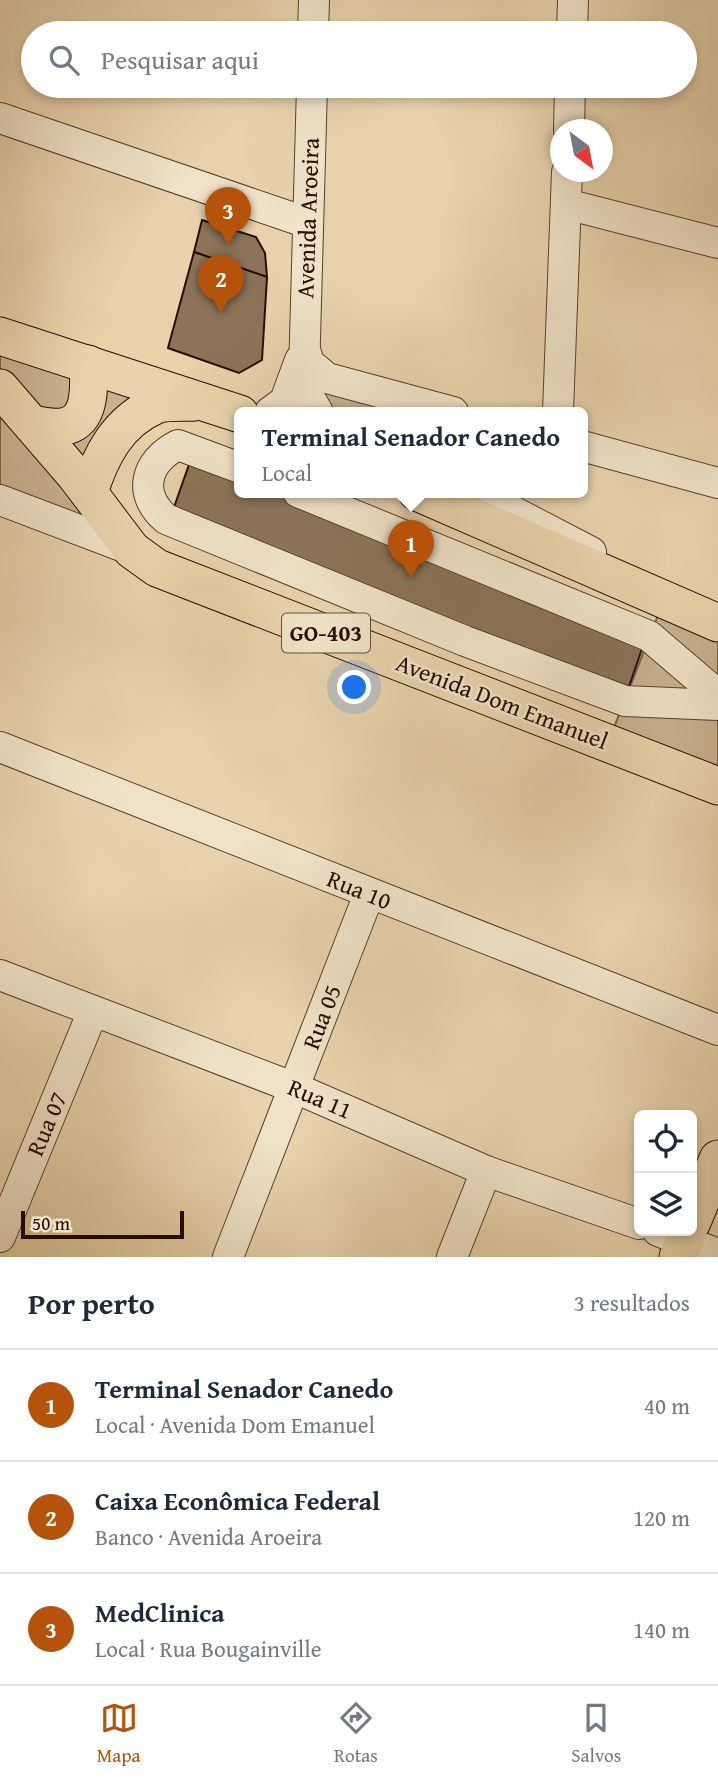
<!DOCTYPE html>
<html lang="pt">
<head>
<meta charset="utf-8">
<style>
	:root { --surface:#fff; --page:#f6f6f7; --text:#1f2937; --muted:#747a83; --line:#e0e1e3; --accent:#b45309 }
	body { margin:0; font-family:"Gentium Book Plus",serif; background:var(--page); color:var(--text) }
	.controls { position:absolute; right:21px; bottom:21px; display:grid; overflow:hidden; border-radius:10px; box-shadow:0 4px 10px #0003 }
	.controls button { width:63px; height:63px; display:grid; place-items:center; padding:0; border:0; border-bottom:2px solid var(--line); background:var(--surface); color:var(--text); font:35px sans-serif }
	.compass { position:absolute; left:550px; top:119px; width:63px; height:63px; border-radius:50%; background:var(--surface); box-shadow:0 4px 10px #0003; rotate:148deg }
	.scale { position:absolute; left:21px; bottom:18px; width:163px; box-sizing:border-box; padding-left:7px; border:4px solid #280e00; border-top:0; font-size:19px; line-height:24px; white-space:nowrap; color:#280e00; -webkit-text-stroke:5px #efe2c8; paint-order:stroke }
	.you { position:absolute; left:355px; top:688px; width:24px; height:24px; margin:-18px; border:5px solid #fff; border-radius:50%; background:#1a73e8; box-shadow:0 0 0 10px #1a73e833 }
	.badge { display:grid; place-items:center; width:46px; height:46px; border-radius:50%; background:var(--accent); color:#fff; font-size:23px; font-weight:700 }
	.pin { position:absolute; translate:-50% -58px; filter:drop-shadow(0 2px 4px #0008) }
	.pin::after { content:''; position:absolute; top:37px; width:24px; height:21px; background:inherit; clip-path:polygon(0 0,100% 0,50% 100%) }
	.popup { position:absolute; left:234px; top:407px; width:354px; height:91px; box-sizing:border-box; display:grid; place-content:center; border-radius:10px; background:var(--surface); filter:drop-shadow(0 2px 5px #0005); font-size:23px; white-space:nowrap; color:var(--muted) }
	.popup b { font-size:26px; color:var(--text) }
	.popup::after { content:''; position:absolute; left:50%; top:100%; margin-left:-14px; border:14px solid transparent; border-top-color:var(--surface) }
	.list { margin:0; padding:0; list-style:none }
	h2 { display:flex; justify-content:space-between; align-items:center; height:91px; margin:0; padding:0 28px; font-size:30px }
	h2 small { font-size:23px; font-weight:400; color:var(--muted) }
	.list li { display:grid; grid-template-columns:46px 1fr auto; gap:21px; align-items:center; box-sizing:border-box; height:112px; padding:0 28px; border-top:2px solid var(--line) }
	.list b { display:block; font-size:26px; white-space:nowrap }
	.list p { margin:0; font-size:23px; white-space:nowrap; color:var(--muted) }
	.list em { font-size:23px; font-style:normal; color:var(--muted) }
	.icon { flex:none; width:38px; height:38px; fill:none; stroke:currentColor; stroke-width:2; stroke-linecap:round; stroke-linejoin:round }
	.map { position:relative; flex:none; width:718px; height:1257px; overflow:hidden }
	.search { position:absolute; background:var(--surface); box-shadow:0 4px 10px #0003; left:21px; right:21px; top:21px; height:77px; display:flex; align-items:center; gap:18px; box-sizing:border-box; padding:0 24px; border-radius:38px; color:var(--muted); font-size:26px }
	.sheet { height:427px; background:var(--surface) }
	nav { display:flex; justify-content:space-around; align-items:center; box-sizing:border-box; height:98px; border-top:2px solid var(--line); background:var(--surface); font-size:19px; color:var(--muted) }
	nav a { display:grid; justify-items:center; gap:4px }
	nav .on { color:var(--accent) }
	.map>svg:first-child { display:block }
	.green { fill:#c7b18e; stroke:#786047; stroke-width:2 }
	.building { fill:#8b7459; stroke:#280e00; stroke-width:2 }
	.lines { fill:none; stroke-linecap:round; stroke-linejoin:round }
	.minor-casing { stroke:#583f2b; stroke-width:32 }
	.major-casing { stroke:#280e00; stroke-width:39 }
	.minor { stroke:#efe2c8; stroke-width:30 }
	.major { stroke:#e7d2ab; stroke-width:37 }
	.labels { text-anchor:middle; stroke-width:5; stroke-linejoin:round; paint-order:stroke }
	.shield { fill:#efe2c8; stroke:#644e3c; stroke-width:2 }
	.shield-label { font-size:23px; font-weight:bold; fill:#280e00 }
	.street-label { font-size:24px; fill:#280e00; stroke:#efe2c8 }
</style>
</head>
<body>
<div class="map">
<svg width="718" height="1257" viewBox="0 0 718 1257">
	<rect width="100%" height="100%" fill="#e7d2ab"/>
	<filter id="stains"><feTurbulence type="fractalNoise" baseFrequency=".00286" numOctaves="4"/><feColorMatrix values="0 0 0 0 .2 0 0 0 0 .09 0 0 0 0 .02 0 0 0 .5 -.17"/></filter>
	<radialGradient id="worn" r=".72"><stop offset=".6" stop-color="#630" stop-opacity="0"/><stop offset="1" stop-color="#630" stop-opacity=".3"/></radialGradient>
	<!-- green -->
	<g class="green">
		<polygon points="0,336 158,404 96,469 0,388"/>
		<polygon points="309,363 453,412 318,412"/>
		<polygon points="0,391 132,550 0,500"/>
		<polygon points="664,600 718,623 718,786 608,743"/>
	</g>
	<!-- building -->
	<g class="building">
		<polygon points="202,220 256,237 265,253 267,277 194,252"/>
		<polygon points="194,252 267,277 262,360 239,373 168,348"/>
		<polygon points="193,453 240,472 240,492 288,492 645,640 625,698 171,516"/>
	</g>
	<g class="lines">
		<!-- minor casing -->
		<g class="minor-casing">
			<g id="minor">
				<polyline points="313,33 314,0"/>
				<polyline points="572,33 573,0"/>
				<polyline points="312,86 304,374 308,395 318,412"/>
				<polyline points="0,118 308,223"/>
				<polyline points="569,130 570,86"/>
				<polyline points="566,204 718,243"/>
				<polyline points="305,350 309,363 327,378 453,412"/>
				<polyline points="270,412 285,401 300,360"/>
				<polyline points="558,412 567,172"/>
				<polyline points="582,446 718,483"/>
				<path d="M 240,468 L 178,445 C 145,462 137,494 166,519 L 465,641 L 625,701 L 718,705"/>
				<polyline points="298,492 649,636 718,695"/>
				<polyline points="476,492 591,552"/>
				<polyline points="0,500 132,550"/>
				<polyline points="0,747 718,1030"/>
				<polyline points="0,975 295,1088 486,1171 639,1224"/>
				<polyline points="658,1231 718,1254"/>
				<polyline points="0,1237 93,1011"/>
				<polyline points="228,1257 369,894"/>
				<polyline points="452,1257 486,1171"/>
			</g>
		</g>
		<!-- major casing -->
		<g class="major-casing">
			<g id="major">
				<polyline points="0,336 240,414"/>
				<polyline points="0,388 76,476 132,550 157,568 718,786"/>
				<path d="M 33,424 C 85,437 91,409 88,364"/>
				<polyline points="417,492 718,623"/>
				<path d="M 89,493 C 100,456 118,421 156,405 C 167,401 183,403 194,402"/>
				<polyline points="692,1222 718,1159"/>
				<polyline points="678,1257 688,1231"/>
			</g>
		</g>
		<!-- minor -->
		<use href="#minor" class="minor"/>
		<!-- major -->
		<use href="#major" class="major"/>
	</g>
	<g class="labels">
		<!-- shield labels -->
		<rect class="shield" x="282" y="613.5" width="88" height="39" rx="5"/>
		<g class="shield-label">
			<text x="326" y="641">GO-403</text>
		</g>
		<!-- street labels -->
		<g class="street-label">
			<text transform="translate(308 218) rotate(-88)" y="8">Avenida Aroeira</text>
			<text transform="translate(502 702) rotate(21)" y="8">Avenida Dom Emanuel</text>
			<text transform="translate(359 890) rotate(22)" y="8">Rua 10</text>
			<text transform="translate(322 1017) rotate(-69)" y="8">Rua 05</text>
			<text transform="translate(320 1099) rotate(23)" y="8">Rua 11</text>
			<text transform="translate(47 1124) rotate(-67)" y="8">Rua 07</text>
		</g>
	</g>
	<rect width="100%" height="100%" filter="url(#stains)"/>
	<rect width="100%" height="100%" fill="url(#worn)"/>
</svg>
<div class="controls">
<button><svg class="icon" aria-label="locate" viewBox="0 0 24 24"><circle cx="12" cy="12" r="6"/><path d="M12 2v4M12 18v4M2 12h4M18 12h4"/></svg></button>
<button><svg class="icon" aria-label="layers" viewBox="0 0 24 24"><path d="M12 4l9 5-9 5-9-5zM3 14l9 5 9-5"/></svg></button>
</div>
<svg class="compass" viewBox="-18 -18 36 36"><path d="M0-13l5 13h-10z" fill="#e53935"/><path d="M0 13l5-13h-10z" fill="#747a83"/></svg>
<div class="scale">50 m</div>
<div class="you"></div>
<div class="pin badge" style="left:411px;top:578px">1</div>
<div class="popup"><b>Terminal Senador Canedo</b>Local</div>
<div class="pin badge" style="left:221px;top:313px">2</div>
<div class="pin badge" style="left:228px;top:245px">3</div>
<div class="search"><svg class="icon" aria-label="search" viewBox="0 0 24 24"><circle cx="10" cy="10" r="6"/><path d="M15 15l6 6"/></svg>Pesquisar aqui</div>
</div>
<section class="sheet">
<h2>Por perto<small>3 resultados</small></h2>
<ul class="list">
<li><span class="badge">1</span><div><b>Terminal Senador Canedo</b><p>Local · Avenida Dom Emanuel</p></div><em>40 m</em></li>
<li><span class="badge">2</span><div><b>Caixa Econômica Federal</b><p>Banco · Avenida Aroeira</p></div><em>120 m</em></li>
<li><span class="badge">3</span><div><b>MedClinica</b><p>Local · Rua Bougainville</p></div><em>140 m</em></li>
</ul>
</section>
<nav>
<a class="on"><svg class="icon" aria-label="map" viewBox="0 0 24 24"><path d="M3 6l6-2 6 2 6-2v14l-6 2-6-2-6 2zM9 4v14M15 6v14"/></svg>Mapa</a>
<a><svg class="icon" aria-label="directions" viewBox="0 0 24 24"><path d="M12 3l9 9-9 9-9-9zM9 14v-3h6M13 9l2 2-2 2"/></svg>Rotas</a>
<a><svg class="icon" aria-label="saved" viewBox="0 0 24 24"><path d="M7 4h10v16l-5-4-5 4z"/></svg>Salvos</a>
</nav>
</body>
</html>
